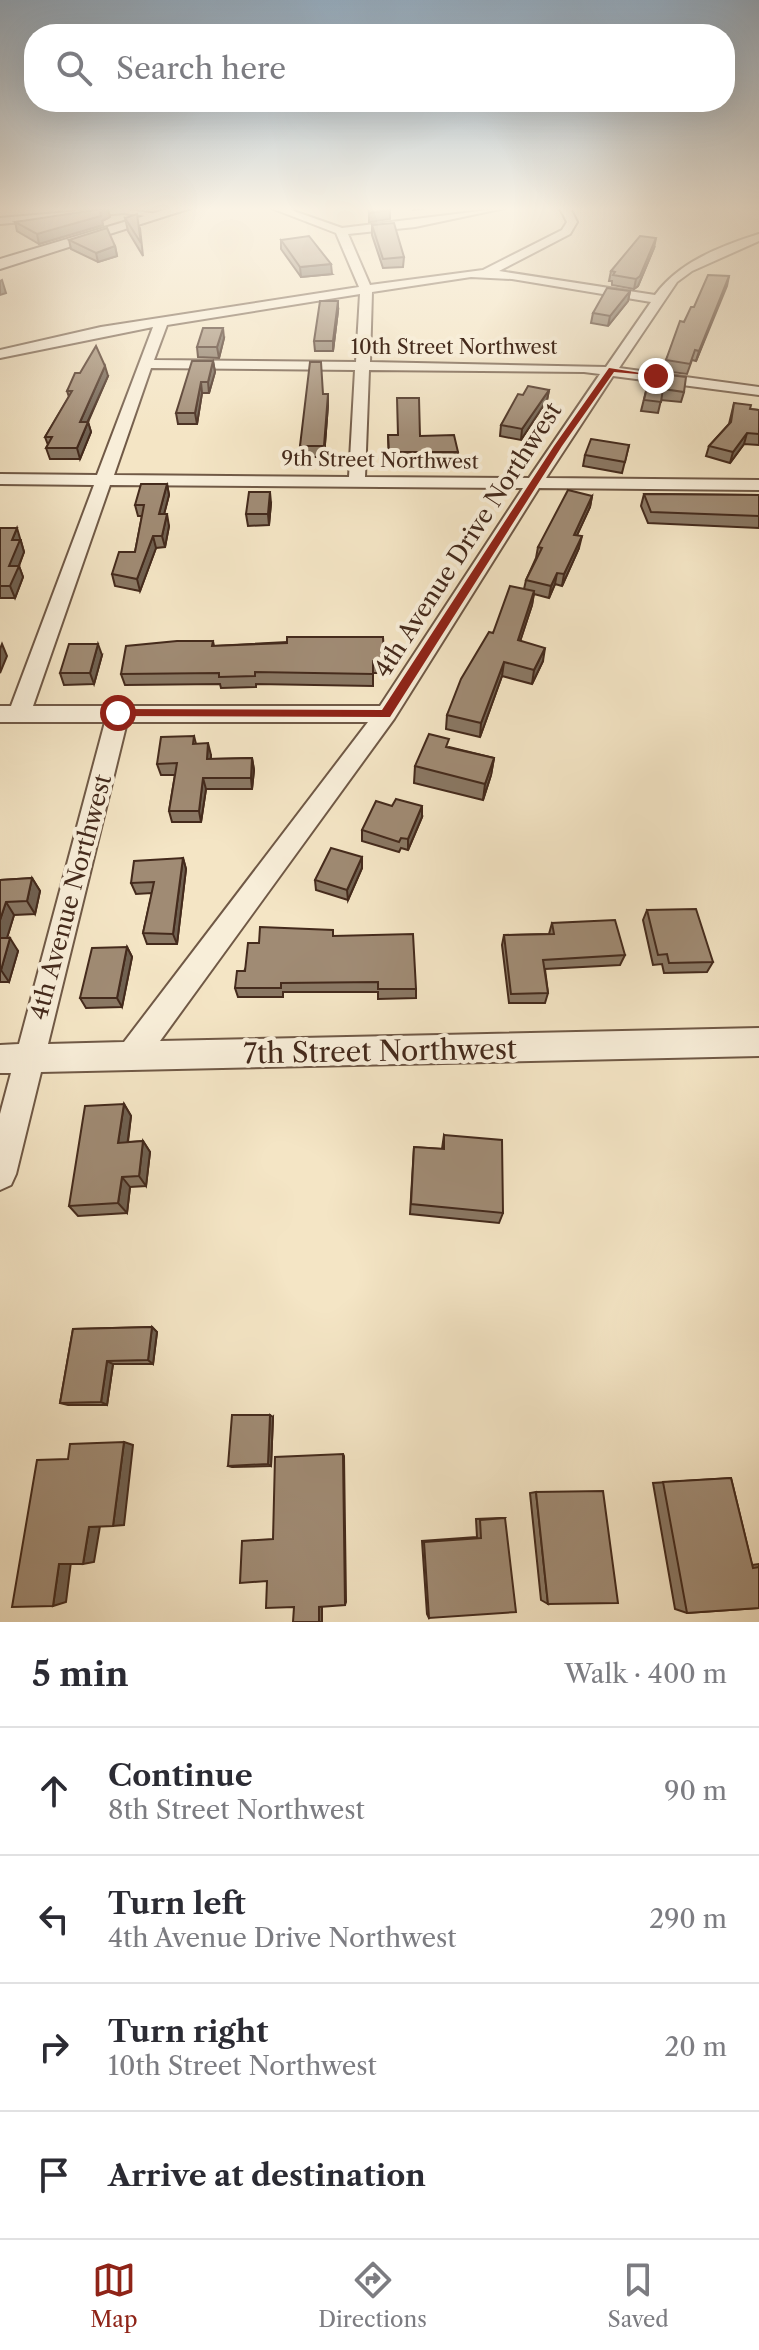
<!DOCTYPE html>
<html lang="en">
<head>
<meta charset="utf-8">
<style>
	:root { --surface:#fff; --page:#f2f2f3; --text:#2b2b33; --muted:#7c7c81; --line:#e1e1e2; --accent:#8f2418 }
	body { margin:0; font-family:"Libre Caslon Text",serif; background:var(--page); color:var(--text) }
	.stop { position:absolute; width:24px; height:24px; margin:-18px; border:6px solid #8f2418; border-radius:50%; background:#fff }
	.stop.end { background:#8f2418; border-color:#fff; box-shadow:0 2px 8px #0008 }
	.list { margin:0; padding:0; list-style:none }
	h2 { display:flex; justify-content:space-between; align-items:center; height:104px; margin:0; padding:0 32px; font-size:34px }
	h2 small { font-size:26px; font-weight:400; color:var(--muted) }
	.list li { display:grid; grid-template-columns:52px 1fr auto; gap:24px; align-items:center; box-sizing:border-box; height:128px; padding:0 32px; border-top:2px solid var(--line) }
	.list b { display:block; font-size:30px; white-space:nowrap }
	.list p { margin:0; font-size:26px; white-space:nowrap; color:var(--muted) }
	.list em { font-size:26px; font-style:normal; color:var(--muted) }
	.icon { flex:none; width:44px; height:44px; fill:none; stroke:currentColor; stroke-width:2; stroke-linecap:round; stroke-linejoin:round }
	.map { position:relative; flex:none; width:759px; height:1622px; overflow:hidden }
	.search { position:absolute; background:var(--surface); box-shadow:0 8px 32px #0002; left:24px; right:24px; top:24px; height:88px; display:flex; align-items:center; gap:20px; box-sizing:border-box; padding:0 28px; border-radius:32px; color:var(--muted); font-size:30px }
	.sheet { height:616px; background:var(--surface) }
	nav { display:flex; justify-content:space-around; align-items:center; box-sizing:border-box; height:112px; border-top:2px solid var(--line); background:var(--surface); font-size:22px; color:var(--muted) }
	nav a { display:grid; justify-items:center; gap:4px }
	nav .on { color:var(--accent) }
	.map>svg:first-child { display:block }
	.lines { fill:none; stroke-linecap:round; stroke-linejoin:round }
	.street-casing { stroke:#705946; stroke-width:4 }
	.secondary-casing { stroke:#442a1c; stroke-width:4 }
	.street { fill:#f8eed9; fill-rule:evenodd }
	.secondary { fill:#f8eed9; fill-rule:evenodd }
	.wall { fill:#8a7864; stroke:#442a1c; stroke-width:2 }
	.shaded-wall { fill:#706151; stroke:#442a1c; stroke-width:2 }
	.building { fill:#a08b74; stroke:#442a1c; stroke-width:2 }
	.route { fill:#8f2418 }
	.labels { text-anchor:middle; stroke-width:8; stroke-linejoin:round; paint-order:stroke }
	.far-street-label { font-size:20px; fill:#442a1c; stroke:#f8eed9 }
	.street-label { font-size:24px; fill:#442a1c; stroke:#f8eed9 }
	.near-street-label { font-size:28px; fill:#442a1c; stroke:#f8eed9 }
</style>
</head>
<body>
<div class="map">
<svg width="759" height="1622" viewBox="0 0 759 1622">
	<rect width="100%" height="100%" fill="#f4e5c5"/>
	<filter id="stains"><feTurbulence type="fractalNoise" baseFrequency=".0025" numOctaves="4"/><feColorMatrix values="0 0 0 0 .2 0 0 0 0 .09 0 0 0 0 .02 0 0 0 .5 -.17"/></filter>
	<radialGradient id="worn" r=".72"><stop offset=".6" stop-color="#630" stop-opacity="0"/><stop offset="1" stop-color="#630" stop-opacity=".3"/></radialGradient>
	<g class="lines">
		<!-- street casing -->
		<g class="street-casing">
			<g id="street">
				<polygon points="115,208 164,215 159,218 124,213 0,224 0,218"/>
				<path d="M 271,208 L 285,208 L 342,228 L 505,208 L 415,227 L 348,234 L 370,285 L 483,270 L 562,230 L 567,222 L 560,208 L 570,208 L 577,222 L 570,234 L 499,271 L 655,295 C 679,262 721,246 759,234 L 759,241 L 692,271 L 677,282 L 619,368 L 759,387 L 759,395 L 613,376 L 546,478 L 759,480 L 759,490 L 539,488 L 394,719 L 160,1041 L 759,1028 L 759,1056 L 41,1072 L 16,1174 L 11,1185 L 0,1190 L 0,1114 L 11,1073 L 0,1073 L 0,1045 L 19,1044 L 105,722 L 0,722 L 0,706 L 11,706 L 94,485 L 0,484 L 0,474 L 97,475 L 153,327 L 0,358 L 0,350 L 101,327 L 359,287 L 336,233 ZM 471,277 L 512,279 L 651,302 L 606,367 L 370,362 L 372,292 ZM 360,294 L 356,362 L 154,360 L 167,325 ZM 151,368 L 355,370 L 349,477 L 114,475 ZM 369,370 L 584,372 L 600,374 L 529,478 L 365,477 ZM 110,485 L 523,488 L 380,706 L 33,706 ZM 127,722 L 368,722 L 124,1042 L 48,1044 Z"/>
			</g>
		</g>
		<!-- secondary casing -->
		<g class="secondary-casing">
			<polygon id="secondary" points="171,208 191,208 0,269 0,259"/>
		</g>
		<!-- street -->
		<use href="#street" class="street"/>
		<!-- secondary -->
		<use href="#secondary" class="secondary"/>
	</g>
	<!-- wall -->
	<g class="wall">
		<polygon points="110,217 102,221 103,225 39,244 17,231 15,222"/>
		<polygon points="125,218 140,228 143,256 128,231"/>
		<polygon points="372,225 404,257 403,267 383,268 372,235"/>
		<polygon points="69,240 115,246 117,256 98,262 71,249"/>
		<polygon points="281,240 332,274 301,277 281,249"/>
		<polygon points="654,248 638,286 634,289 612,285 612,281 609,281 611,271"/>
		<polygon points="729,276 696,361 692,360 687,374 664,371 666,360 684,322 694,307"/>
		<polygon points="630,291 628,301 608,326 591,323 593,313"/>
		<polygon points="338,311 333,351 315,351 314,341"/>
		<polygon points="224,338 219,358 198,357 197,347"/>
		<polygon points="213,361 215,372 209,393 202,393 197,424 178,424 176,413"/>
		<polygon points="80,373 108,376 88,422 91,432 80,459 50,459 46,448 48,445 45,437 69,397 67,391"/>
		<polygon points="649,379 684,392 681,402 661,400 658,413 641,411"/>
		<polygon points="549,390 547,400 521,440 500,436 501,425 523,395"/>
		<polygon points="323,394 328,394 328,405 324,457 301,457 300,446"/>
		<polygon points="734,403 750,409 759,410 759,445 744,444 730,463 706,456 709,446 729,424"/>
		<polygon points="388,435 420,436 458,452 457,463 389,463"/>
		<polygon points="629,445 622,473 583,466 585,455"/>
		<polygon points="167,484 169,495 164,514 169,526 165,547 156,548 140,591 115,586 112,574 135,552 142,516 138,516 135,505"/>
		<polygon points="644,494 759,495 759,528 648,523 641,506"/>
		<polygon points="592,496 590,507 577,535 579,548 562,586 555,584 549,598 534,594 532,605 520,641 543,661 532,684 502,676 480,737 446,729 447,715 493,633 524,589 526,580 536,558 538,547"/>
		<polygon points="271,503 269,525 248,526 246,514"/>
		<polygon points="0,528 21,540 21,541 24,552 19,566 23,577 15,598 0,598"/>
		<polygon points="383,637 384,673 373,673 373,686 256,684 256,687 221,688 220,684 125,685 121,674 213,641 214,646"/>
		<polygon points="102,655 94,684 64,685 60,673"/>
		<polygon points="194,736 196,744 211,755 211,759 252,758 254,770 252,789 206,789 201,822 172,822 169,811 175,775 161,775 157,764"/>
		<polygon points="449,747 494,758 491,775 483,800 414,783 415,766"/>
		<polygon points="422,817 408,850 401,848 399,852 362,841 362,830"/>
		<polygon points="362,857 362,868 348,900 316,890 315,880"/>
		<polygon points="183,858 186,869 177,944 147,944 143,933 152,893 136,894 131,883"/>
		<polygon points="32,878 40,891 35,914 14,915 7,938 18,951 9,982 0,982 0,880"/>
		<polygon points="647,910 713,962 707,972 664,973 662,964 653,965 643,920"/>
		<polygon points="552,923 625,955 620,965 545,969 548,993 545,1003 509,1003 502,945 504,935 549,934"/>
		<polygon points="334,936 416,989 416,998 378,999 378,992 283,992 283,997 238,997 235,988 259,943"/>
		<polygon points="127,947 132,957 122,1007 86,1008 80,998"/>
		<polygon points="124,1104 131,1116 128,1142 143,1141 150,1152 146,1186 130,1187 127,1213 78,1216 69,1206"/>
		<polygon points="444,1135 503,1213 499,1223 410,1214 414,1147 442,1149"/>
		<polygon points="152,1327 157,1332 153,1364 113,1364 107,1405 68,1405 60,1403 73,1329"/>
		<polygon points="273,1417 271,1466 232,1467 228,1466"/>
		<polygon points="731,1478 752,1565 759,1564 759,1608 687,1613 675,1609 653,1483"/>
		<polygon points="536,1492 548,1604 541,1600 530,1493"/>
		<polygon points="500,1518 505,1518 429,1618 427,1614 422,1541 477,1537 476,1519"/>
	</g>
	<!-- shaded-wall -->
	<g class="shaded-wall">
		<polygon points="108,208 110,217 102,221 103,225 39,244 37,234 100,212"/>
		<polygon points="413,208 430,208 413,210"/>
		<polygon points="390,210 390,219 369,222 369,213"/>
		<polygon points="656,238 654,248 638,286 634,289 636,279"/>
		<polygon points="115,246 117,256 98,262 96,253"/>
		<polygon points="331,264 332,274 301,277 300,267"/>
		<polygon points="729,276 727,286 696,361 699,351"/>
		<polygon points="2,280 6,293 0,295 0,281"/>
		<polygon points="630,291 628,301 608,326 610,316"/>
		<polygon points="338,301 338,311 333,351 333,341"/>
		<polygon points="223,328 224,338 219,358 217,347"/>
		<polygon points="213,361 215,372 209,393 208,382"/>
		<polygon points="105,366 108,376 83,432 80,422"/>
		<polygon points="201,382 202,393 197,424 195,413"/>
		<polygon points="549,390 547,400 521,440 522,429"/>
		<polygon points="328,394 328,405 324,457 324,446"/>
		<polygon points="88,422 91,432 80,459 77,448"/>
		<polygon points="747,433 744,444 730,463 733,452"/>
		<polygon points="167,484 169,495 161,526 159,514"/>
		<polygon points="270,492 271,503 269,525 268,514"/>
		<polygon points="592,496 590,507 572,546 574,535"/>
		<polygon points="167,514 169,526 165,547 162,536"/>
		<polygon points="17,528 24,552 17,570 19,566 23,577 15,598 10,586 9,566 12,540"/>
		<polygon points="153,536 156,548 140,591 137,579"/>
		<polygon points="582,536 579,548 562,586 564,574"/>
		<polygon points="557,573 555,584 549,598 551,586"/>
		<polygon points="534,591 532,605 516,654 518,640"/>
		<polygon points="2,644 7,656 0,673 0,649"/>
		<polygon points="98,644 102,655 94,684 90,673"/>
		<polygon points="545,648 543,661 532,684 534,670"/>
		<polygon points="504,662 502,676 480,737 481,723"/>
		<polygon points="208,743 211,755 210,770 207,759"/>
		<polygon points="252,758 254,770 252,789 251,778"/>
		<polygon points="494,758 491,775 483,800 485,784"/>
		<polygon points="203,778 206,789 201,822 199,811"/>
		<polygon points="422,806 422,817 408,850 408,839"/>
		<polygon points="362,857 362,868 348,900 347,890"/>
		<polygon points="183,858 186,869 177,944 173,934"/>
		<polygon points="32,878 40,891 35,914 27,901"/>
		<polygon points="6,902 14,915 3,951 0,947 0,920"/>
		<polygon points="10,938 18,951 9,982 1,970"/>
		<polygon points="127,947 132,957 122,1007 117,998"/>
		<polygon points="124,1104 131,1116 126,1154 118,1143"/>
		<polygon points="143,1141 150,1152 146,1186 139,1176"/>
		<polygon points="122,1177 130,1187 127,1213 118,1203"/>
		<polygon points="152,1327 157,1332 153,1364 148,1360"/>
		<polygon points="107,1361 113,1364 107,1405 101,1402"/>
		<polygon points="270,1415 273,1417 271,1466 268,1464"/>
		<polygon points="124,1442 133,1445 124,1525 113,1526"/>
		<polygon points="343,1454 344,1456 346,1602 345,1605"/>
		<polygon points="100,1526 94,1562 83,1564 89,1527"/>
		<polygon points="71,1562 66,1602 53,1606 59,1564"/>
		<polygon points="322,1604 322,1622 319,1622 319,1607"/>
	</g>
	<!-- building -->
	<g class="building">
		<polygon points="108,208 100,212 101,216 37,234 15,222"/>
		<polygon points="368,208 389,208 390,210 369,213"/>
		<polygon points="137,214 141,243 125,218"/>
		<polygon points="394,223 404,257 383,259 372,225"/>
		<polygon points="107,228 115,246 96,253 69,240"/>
		<polygon points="309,236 331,264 300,267 281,240"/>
		<polygon points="640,236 656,238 640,276 636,279 613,275 615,272 611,271"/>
		<polygon points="708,275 729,276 699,351 695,350 690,364 666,360 680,321 684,322 691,307 694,307"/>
		<polygon points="607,288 630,291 610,316 593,313"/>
		<polygon points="320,301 338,301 333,341 314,341"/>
		<polygon points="203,328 223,328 217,347 197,347"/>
		<polygon points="96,346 105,366 80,422 88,422 77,448 46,448 52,437 45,437 72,391 67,391 75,373 80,373"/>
		<polygon points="192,361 213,361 208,382 201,382 195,413 176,413"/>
		<polygon points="310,362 321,362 323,394 328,394 324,446 300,446"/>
		<polygon points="661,374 686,377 684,392 663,389 661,402 644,400 649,379 658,381"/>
		<polygon points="528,386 549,390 522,429 501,425 518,394 523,395"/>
		<polygon points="397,398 419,398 420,436 454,435 458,452 389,452 388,435 398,435"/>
		<polygon points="734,403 751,405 750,409 759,410 759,434 747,433 733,452 709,446 731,422"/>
		<polygon points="591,439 629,445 625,462 585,455"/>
		<polygon points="141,484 167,484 159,514 167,514 162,536 153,536 137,579 112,574 119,552 135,552 144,505 135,505"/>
		<polygon points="568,490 592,496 574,535 582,536 564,574 557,573 551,586 526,580 542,548 538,547"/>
		<polygon points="249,492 270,492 268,514 246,514"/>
		<polygon points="644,494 759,495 759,516 651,512"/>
		<polygon points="0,528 17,528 12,540 20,540 9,566 19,566 10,586 0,586"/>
		<polygon points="510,586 534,591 518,640 545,648 534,670 504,662 481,723 447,715 461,679 489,632 493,633"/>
		<polygon points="287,637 383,637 384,661 373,661 373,674 255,672 255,676 219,677 219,673 121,674 126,646 177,641 213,641 212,646 287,643"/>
		<polygon points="69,644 98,644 90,673 60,673"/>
		<polygon points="429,734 449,739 446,747 494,758 485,784 415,766"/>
		<polygon points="194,736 193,744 208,743 207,759 252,758 251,778 203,778 199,811 169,811 177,763 157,764 161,737"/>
		<polygon points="396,799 422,806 408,839 401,838 399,842 362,830 376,801 392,806"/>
		<polygon points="331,848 362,857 347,890 315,880"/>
		<polygon points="183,858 173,934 143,933 154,882 131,883 134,861"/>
		<polygon points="32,878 27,901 6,902 0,920 0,880"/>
		<polygon points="696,909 713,962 669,963 667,954 658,955 647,910"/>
		<polygon points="615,920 625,955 543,960 548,993 511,994 504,935 554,934 552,923"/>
		<polygon points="260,927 333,930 333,936 413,934 416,989 378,989 378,982 281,983 281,988 235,988 237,971 245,971 248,943 259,943"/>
		<polygon points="0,938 10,938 1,970 0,970"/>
		<polygon points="127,947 117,998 80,998 92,948"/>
		<polygon points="124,1104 118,1143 143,1141 139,1176 122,1177 118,1203 69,1206 85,1106"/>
		<polygon points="444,1135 502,1140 503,1213 411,1204 414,1147 444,1149"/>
		<polygon points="152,1327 148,1360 107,1361 101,1402 60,1403 73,1329"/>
		<polygon points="232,1415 270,1415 268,1464 228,1466"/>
		<polygon points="124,1442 113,1526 89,1527 83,1564 59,1564 53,1606 12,1607 37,1460 68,1459 70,1444"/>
		<polygon points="343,1454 345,1605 319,1607 319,1622 293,1622 294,1607 266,1608 267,1581 240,1583 242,1541 273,1539 275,1457"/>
		<polygon points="731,1478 753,1568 759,1567 759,1608 687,1613 663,1482"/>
		<polygon points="603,1491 618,1603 548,1604 536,1492"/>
		<polygon points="505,1518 516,1612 429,1618 424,1542 481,1538 480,1520"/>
	</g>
	<!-- sky -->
	<linearGradient id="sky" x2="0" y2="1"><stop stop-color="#95aec3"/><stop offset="0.48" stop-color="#faf3e5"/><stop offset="1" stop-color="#faf3e5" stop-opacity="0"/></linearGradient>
	<rect width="759" height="435" fill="url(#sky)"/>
	<!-- route -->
	<polygon class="route" points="609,368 660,376 614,372 562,446 390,717 114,716 114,710 118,709 382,710 554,446"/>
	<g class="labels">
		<!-- far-street labels -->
		<g class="far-street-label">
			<text x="454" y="354">10th Street Northwest</text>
			<text transform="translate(380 460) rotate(1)" y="7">9th Street Northwest</text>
		</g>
		<!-- street labels -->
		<g class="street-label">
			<text transform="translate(468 540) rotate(-57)" y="8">4th Avenue Drive Northwest</text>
			<text transform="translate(71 897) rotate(-75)" y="8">4th Avenue Northwest</text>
		</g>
		<!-- near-street labels -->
		<g class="near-street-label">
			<text transform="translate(380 1051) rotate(-1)" y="10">7th Street Northwest</text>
		</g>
	</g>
	<rect width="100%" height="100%" filter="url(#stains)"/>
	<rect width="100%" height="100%" fill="url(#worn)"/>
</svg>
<div class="stop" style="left:118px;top:713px"></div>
<div class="stop end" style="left:656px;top:376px"></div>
<div class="search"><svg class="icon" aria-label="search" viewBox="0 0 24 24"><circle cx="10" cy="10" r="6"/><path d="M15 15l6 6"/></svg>Search here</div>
</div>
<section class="sheet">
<h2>5 min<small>Walk · 400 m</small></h2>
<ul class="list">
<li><svg class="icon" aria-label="ahead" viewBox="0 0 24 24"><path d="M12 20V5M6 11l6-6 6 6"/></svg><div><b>Continue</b><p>8th Street Northwest</p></div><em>90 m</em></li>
<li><svg class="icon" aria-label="left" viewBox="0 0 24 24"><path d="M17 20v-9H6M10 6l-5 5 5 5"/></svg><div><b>Turn left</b><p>4th Avenue Drive Northwest</p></div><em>290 m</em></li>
<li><svg class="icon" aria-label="right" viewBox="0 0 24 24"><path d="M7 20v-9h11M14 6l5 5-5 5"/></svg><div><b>Turn right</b><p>10th Street Northwest</p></div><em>20 m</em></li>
<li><svg class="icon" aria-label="arrive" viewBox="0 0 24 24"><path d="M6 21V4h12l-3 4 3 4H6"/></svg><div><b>Arrive at destination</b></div></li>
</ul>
</section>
<nav>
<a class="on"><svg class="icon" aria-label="map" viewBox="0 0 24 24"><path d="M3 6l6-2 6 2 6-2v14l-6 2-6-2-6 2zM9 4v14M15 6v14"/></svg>Map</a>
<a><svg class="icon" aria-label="directions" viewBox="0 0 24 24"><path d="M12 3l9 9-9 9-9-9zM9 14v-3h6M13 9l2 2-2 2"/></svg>Directions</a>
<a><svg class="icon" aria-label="saved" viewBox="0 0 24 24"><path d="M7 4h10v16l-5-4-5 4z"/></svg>Saved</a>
</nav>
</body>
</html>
